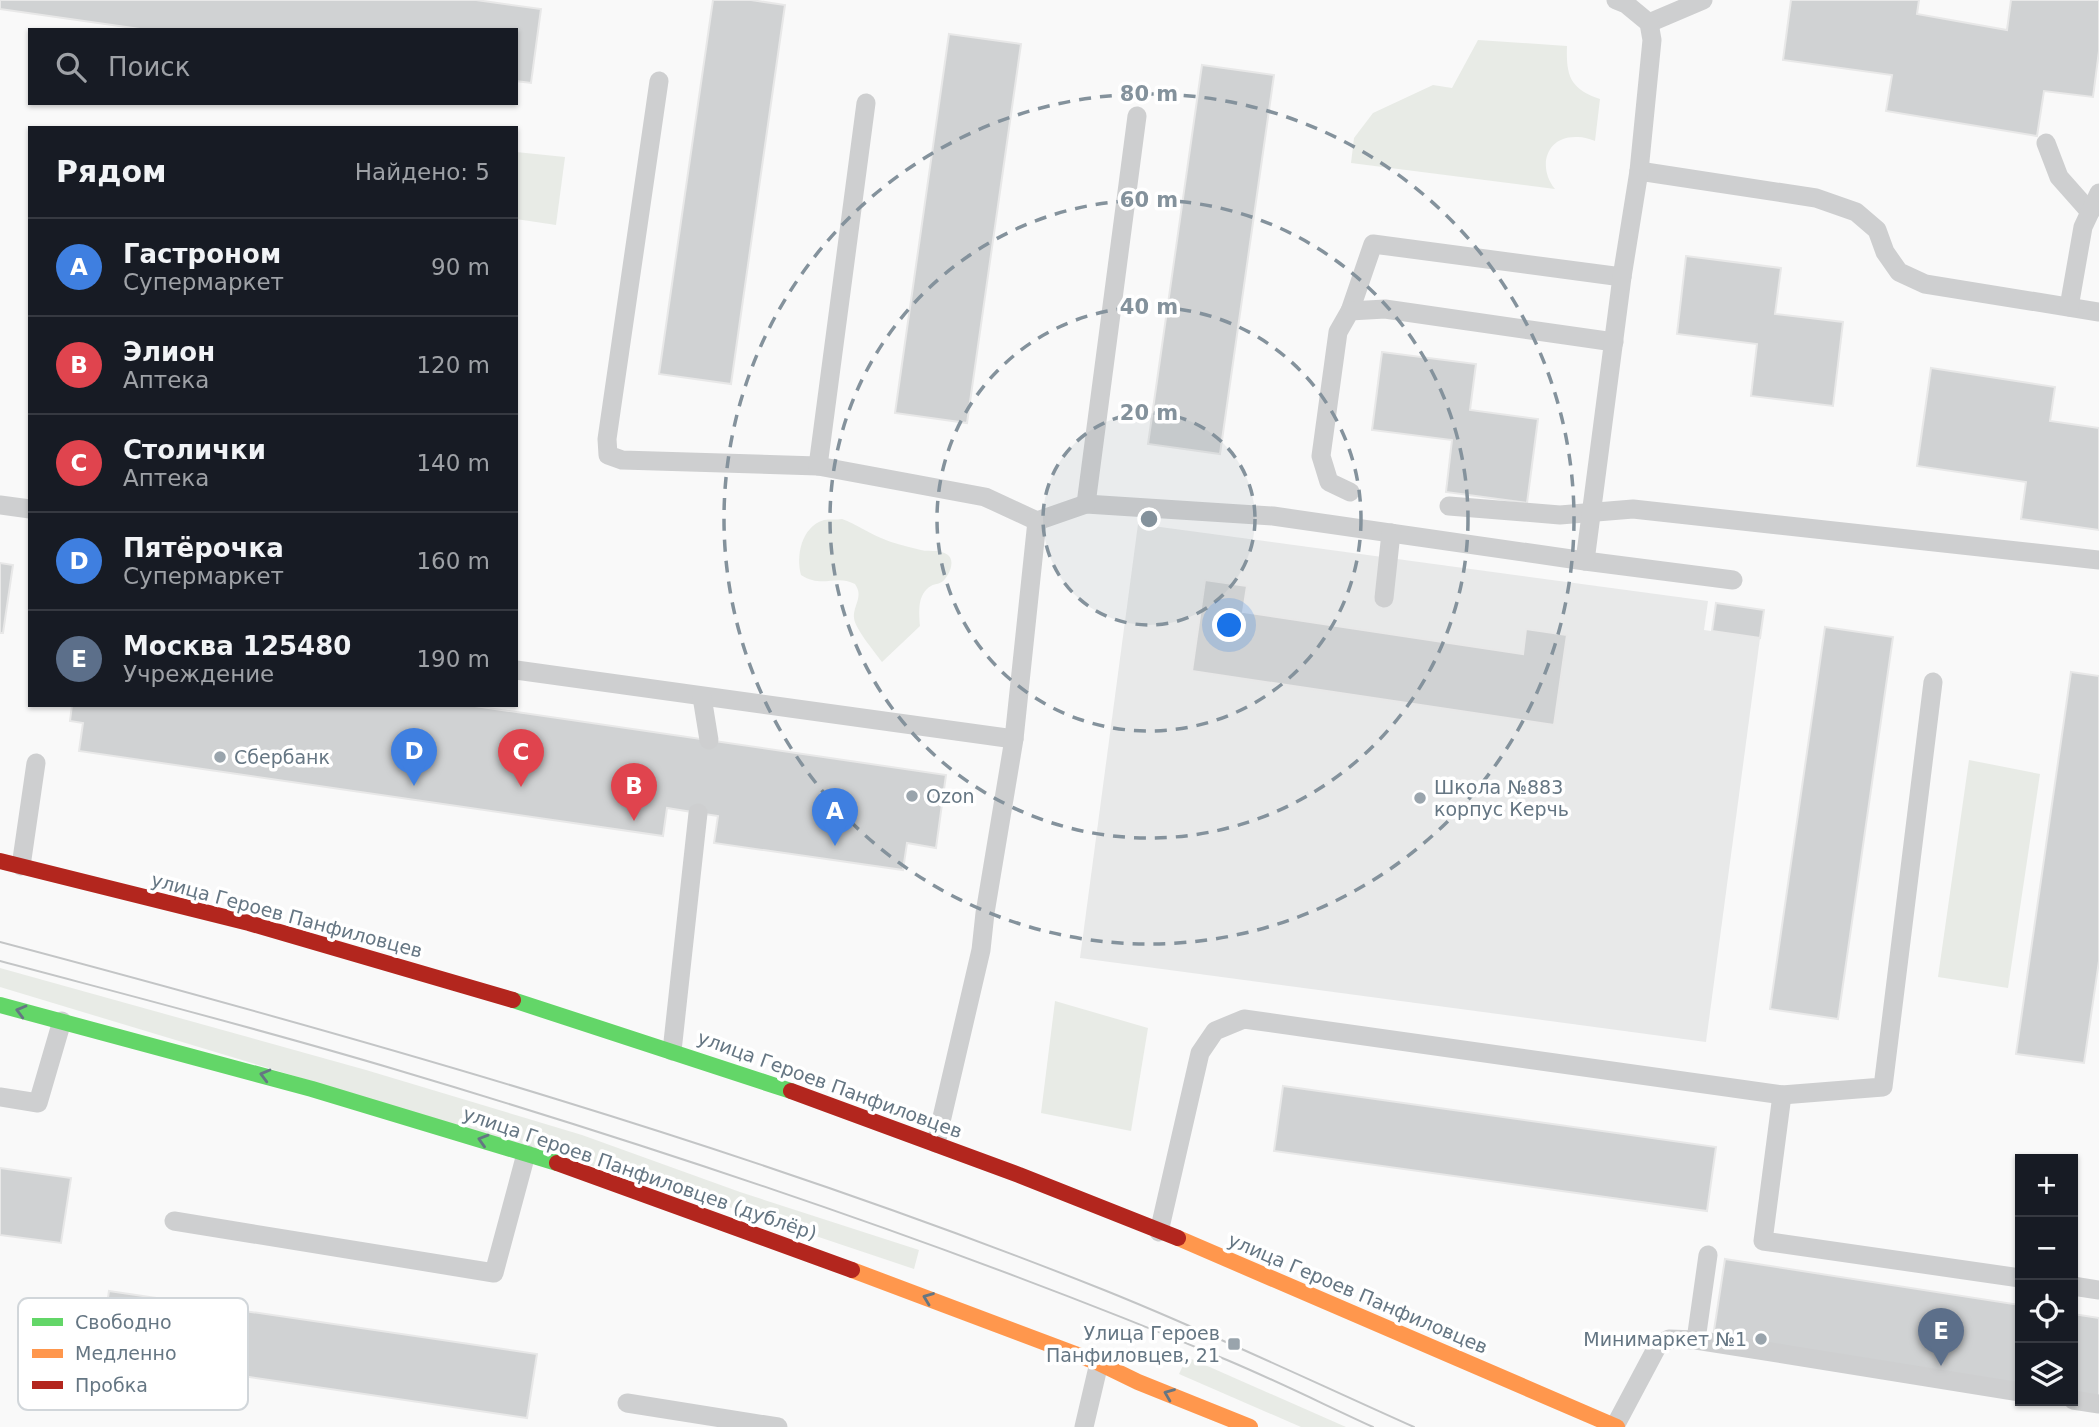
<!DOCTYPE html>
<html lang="ru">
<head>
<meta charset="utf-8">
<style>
	:root { --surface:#171b24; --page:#242831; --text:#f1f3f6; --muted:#9ea1a6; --line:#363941; --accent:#99a4ac }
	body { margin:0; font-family:"DejaVu Sans",sans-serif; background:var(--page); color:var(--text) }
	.controls { position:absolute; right:21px; bottom:21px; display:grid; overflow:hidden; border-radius:0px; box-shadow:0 2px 5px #0004 }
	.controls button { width:63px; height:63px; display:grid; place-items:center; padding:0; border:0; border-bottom:2px solid var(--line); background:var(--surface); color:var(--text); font:35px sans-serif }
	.you { position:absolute; left:1230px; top:626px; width:24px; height:24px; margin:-18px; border:5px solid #fff; border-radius:50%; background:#1a73e8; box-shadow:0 0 0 10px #1a73e833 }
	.badge { display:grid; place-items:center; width:46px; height:46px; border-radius:50%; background:var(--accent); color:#fff; font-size:23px; font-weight:700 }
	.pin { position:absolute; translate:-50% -58px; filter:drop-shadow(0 2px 4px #0008) }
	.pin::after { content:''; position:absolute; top:37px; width:24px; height:21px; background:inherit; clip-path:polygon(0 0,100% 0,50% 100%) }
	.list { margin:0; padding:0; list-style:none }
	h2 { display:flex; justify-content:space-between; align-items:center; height:91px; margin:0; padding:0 28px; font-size:30px }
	h2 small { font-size:23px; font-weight:400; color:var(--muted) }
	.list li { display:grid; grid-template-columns:46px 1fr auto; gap:21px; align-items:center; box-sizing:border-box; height:98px; padding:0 28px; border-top:2px solid var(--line) }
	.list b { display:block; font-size:26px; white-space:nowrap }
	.list p { margin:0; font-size:23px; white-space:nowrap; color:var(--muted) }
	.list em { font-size:23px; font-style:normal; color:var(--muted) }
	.icon { flex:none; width:38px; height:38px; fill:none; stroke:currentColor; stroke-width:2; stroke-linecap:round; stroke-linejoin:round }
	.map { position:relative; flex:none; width:2099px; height:1427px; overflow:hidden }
	.search { position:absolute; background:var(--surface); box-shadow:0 2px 5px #0004; left:28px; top:28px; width:490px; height:77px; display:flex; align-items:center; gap:18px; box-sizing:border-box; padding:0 24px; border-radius:0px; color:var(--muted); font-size:26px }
	.panel { position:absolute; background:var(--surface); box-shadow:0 2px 5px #0004; left:28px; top:126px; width:490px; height:581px; border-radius:0px }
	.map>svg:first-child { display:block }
	.built { fill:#e8e9e9 }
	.green { fill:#e8ebe6 }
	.building { fill:#d0d2d3; stroke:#e8e8e8; stroke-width:2 }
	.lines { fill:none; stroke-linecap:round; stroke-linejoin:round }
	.lane { stroke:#cecfd0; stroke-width:19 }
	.fast { stroke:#63d668; stroke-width:16 }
	.slow { stroke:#ff974d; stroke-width:16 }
	.jam { stroke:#b3261e; stroke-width:16 }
	.tram { stroke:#c3c5c6; stroke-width:2 }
	.oneway { stroke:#657683 }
	.ring { fill:none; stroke:#84929c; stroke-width:3.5; stroke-dasharray:12 9 }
	.poi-dot { fill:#99a4ac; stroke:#fff; stroke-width:2.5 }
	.labels { text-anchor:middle; stroke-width:7; stroke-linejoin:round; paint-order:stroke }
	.poi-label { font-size:19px; fill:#657683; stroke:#fff; text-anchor:start }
	.street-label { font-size:19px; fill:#657683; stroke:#fff }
	.key { fill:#fff; stroke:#d1d6da; stroke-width:2 }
	.key-label { font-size:19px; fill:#657683 }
	.centre { fill:#84929c; stroke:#fff; stroke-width:3.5 }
	.ring-label { font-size:21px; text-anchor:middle; font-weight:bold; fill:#84929c; stroke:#fff; stroke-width:7; stroke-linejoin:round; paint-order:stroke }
</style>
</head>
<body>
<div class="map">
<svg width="2099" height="1427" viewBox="0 0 2099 1427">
	<rect width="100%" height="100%" fill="#f9f9f9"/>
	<!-- built -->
	<polygon class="built" points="1138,524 1708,601 1704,630 1760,638 1706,1042 1080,958"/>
	<!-- green -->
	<g class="green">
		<path d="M 1478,40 L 1567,46 C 1566,76 1570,89 1600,99 L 1595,141 C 1590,139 1583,137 1578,137 C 1546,135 1537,167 1555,189 L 1351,163 L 1354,138 L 1373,113 L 1433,85 L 1452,88 Z"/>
		<polygon points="516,152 565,157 556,225 516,219"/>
		<path d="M 842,519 C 856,524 867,532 881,538 C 892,543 905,546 917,549 C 927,553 939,548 948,555 C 955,561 950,573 945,579 C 940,585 936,583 931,586 C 917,594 919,612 920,626 L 882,662 C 875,652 855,629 854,618 C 853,605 864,597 855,584 C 835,574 823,589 801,575 C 796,556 801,527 824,520 C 829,519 837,520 842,519 Z"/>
		<polygon points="1969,760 2040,774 2008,988 1938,977"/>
		<polygon points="0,968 366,1070 582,1135 740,1192 919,1250 914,1269 735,1209 0,987"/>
		<polygon points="1055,1001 1148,1028 1131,1131 1041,1113"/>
		<polygon points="1187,1357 1346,1427 1301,1427 1179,1374"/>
	</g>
	<!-- building -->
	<g class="building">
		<polygon points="0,0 476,0 541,9 531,83 516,81 516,30 147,30 0,9"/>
		<polygon points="713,0 751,0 785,5 731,384 659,374"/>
		<polygon points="1791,0 1919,0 1917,14 2007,30 2011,0 2099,0 2099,51 2093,97 2044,91 2037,136 1886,111 1892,75 1783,60"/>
		<polygon points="949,34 1021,44 967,423 895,413"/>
		<polygon points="1202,65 1274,75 1220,454 1148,444"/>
		<polygon points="1686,256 1781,268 1775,314 1843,322 1833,406 1751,396 1757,344 1677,334"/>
		<polygon points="1382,352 1476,364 1470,410 1538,419 1527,503 1446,492 1452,440 1372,430"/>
		<polygon points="1931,368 2055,387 2050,421 2099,428 2099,530 2021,519 2026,482 1917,466"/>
		<polygon points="0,563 13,565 3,633 0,633"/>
		<polygon points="1205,580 1247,586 1243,612 1523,654 1526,629 1567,635 1554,725 1192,671"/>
		<polygon points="1716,603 1764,610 1760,638 1712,631"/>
		<polygon points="1825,627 1893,637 1838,1019 1770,1009"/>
		<polygon points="2071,672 2099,676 2099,961 2084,1063 2016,1054"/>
		<polygon points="72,705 468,705 946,775 936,848 907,843 903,870 714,843 718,816 698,813 667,808 663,836 79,751 83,723 70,721"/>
		<polygon points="1283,1086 1716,1147 1707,1211 1274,1151"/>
		<polygon points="0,1168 71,1178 61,1243 0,1235"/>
		<polygon points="1725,1259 2020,1305 2020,1385 1713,1337"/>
		<polygon points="109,1291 537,1354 527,1418 99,1355"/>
		<polygon points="2073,1314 2099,1318 2099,1397 2073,1393"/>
	</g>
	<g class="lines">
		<!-- lane -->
		<g class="lane">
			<polyline points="1649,23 1703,0"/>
			<polyline points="659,81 607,439 608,455 622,460 818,466 985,497 1037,521 1086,504 1273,516 1585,561 1733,580"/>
			<polyline points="2046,143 2059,177 2090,212"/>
			<polyline points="1639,171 1816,198 1856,212 1877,230 1885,252 1899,272 1925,284 2099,312"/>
			<polyline points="2069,307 2083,227 2099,193"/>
			<polyline points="1350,311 1373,244 1622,277"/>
			<polyline points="818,466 866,103"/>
			<polyline points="1350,492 1329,482 1321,456 1338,332 1350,311 1385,309 1614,342"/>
			<polyline points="1086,504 1137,116"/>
			<polyline points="0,505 30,509"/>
			<polyline points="1449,506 1560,515 1633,509 2099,560"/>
			<polyline points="1585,561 1622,277 1639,171 1652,40 1649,23 1626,4 1616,0"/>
			<polyline points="1384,598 1391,533"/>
			<polyline points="516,670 1014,739"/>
			<polyline points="702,697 709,740"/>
			<polyline points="21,866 36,763"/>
			<polyline points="672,1051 698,813"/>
			<polyline points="1782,1095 1763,1241 2020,1278"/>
			<polyline points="0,1097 38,1103 62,1021"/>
			<polyline points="936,1143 981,950 985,913 1014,739 1037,521"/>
			<polyline points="174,1221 494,1273 526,1154"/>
			<polyline points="1159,1232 1200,1053 1215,1031 1244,1019 1782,1095 1883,1087 1933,682"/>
			<polyline points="2073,1286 2099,1290"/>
			<polyline points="1696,1340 1708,1255"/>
			<polyline points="2073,1400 2099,1404"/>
			<polyline points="627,1403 778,1427"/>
			<polyline points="1615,1426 1657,1347 1669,1339 1696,1340 2020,1392"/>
			<polyline points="1084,1427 1099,1363"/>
		</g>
		<!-- fast -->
		<g class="fast">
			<polyline points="513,1000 791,1091"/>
			<polyline points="0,1005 312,1089 557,1163"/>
		</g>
		<!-- slow -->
		<g class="slow">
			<polyline points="1178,1238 1617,1427"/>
			<polyline points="852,1270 1099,1363 1138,1382 1250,1427"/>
		</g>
		<!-- jam -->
		<g class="jam">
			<polyline points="0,861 249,923 513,1000"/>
			<polyline points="791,1091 1019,1175 1178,1238"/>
			<polyline points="557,1163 852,1270"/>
		</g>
		<!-- tram -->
		<g class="tram">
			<path d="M 0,942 C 373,1041 746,1147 1104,1290 C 1209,1332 1311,1381 1414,1427"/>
			<path d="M 0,961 C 131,996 264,1030 394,1069 C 676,1153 956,1247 1227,1360 C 1277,1381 1325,1405 1373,1427"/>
		</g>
	</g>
	<!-- one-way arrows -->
	<defs><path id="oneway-chevron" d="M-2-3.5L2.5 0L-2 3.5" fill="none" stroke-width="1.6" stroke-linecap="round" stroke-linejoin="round" transform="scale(1.75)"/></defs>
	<g class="oneway">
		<use href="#oneway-chevron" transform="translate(21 1011) rotate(-165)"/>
		<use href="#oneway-chevron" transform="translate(265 1075) rotate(-165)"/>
		<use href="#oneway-chevron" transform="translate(483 1140) rotate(-163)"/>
		<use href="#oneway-chevron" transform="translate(928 1298) rotate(-159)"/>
		<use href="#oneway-chevron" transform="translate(1169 1394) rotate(-158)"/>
	</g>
	<!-- distance rings -->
	<circle cx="1149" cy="519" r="106" fill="#84929c" fill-opacity=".12"/>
	<g class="ring">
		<circle cx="1149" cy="519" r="106"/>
		<circle cx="1149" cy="519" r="212"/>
		<circle cx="1149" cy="519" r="319"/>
		<circle cx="1149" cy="519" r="425"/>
	</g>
	<!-- markers -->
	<g class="poi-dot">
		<circle cx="220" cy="757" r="7"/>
		<circle cx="912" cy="796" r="7"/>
		<circle cx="1420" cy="798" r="7"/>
		<circle cx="1761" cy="1339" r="7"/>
		<rect x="1227" y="1337" width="14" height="14" rx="3.5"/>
	</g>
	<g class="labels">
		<!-- poi labels -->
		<g class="poi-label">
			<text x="234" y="764">Сбербанк</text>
			<text x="1434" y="794">Школа №883<tspan x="1434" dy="22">корпус Керчь</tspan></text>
			<text x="926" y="803">Ozon</text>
			<text x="1220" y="1340" text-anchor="end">Улица Героев<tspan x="1220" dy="22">Панфиловцев, 21</tspan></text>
			<text x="1747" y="1346" text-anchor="end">Минимаркет №1</text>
		</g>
		<!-- street labels -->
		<g class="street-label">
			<text transform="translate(287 915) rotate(15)" y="7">улица Героев Панфиловцев</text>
			<text transform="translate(830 1084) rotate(20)" y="7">улица Героев Панфиловцев</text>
			<text transform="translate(640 1173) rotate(19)" y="7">улица Героев Панфиловцев (дублёр)</text>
			<text transform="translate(1358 1293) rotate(23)" y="7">улица Героев Панфиловцев</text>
		</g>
	</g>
	<!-- legend -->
	<rect x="18" y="1298" width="230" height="112" rx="10" class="key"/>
	<rect x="32" y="1318" width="31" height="8" fill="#63d668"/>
	<rect x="32" y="1349" width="31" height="9" fill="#ff974d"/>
	<rect x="32" y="1381" width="31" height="8" fill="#b3261e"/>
	<g class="key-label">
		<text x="75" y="1329">Свободно</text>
		<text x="75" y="1360">Медленно</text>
		<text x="75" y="1392">Пробка</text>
	</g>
	<circle cx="1149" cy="519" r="10" class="centre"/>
	<g class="ring-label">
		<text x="1149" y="101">80 m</text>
		<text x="1149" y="207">60 m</text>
		<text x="1149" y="314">40 m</text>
		<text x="1149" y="420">20 m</text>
	</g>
</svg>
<div class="controls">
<button>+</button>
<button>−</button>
<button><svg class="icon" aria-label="locate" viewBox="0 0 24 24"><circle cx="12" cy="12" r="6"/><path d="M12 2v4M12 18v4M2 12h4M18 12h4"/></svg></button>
<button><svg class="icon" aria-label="layers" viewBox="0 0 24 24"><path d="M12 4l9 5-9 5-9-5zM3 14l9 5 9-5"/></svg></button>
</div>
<div class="you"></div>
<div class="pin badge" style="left:835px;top:846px;background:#3f7fe0">A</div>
<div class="pin badge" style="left:634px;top:821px;background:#e0444e">B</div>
<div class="pin badge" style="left:521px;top:787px;background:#e0444e">C</div>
<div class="pin badge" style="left:414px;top:786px;background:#3f7fe0">D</div>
<div class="pin badge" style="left:1941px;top:1366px;background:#5c6f8a">E</div>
<div class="search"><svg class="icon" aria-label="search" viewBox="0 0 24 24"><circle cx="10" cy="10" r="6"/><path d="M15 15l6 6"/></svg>Поиск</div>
<section class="panel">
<h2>Рядом<small>Найдено: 5</small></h2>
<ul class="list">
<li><span class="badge" style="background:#3f7fe0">A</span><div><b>Гастроном</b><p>Супермаркет</p></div><em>90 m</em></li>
<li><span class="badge" style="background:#e0444e">B</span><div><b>Элион</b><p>Аптека</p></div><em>120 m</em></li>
<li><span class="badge" style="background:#e0444e">C</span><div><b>Столички</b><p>Аптека</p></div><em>140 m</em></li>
<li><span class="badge" style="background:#3f7fe0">D</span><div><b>Пятёрочка</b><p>Супермаркет</p></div><em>160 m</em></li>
<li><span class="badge" style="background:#5c6f8a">E</span><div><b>Москва 125480</b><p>Учреждение</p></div><em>190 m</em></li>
</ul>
</section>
</div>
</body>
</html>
